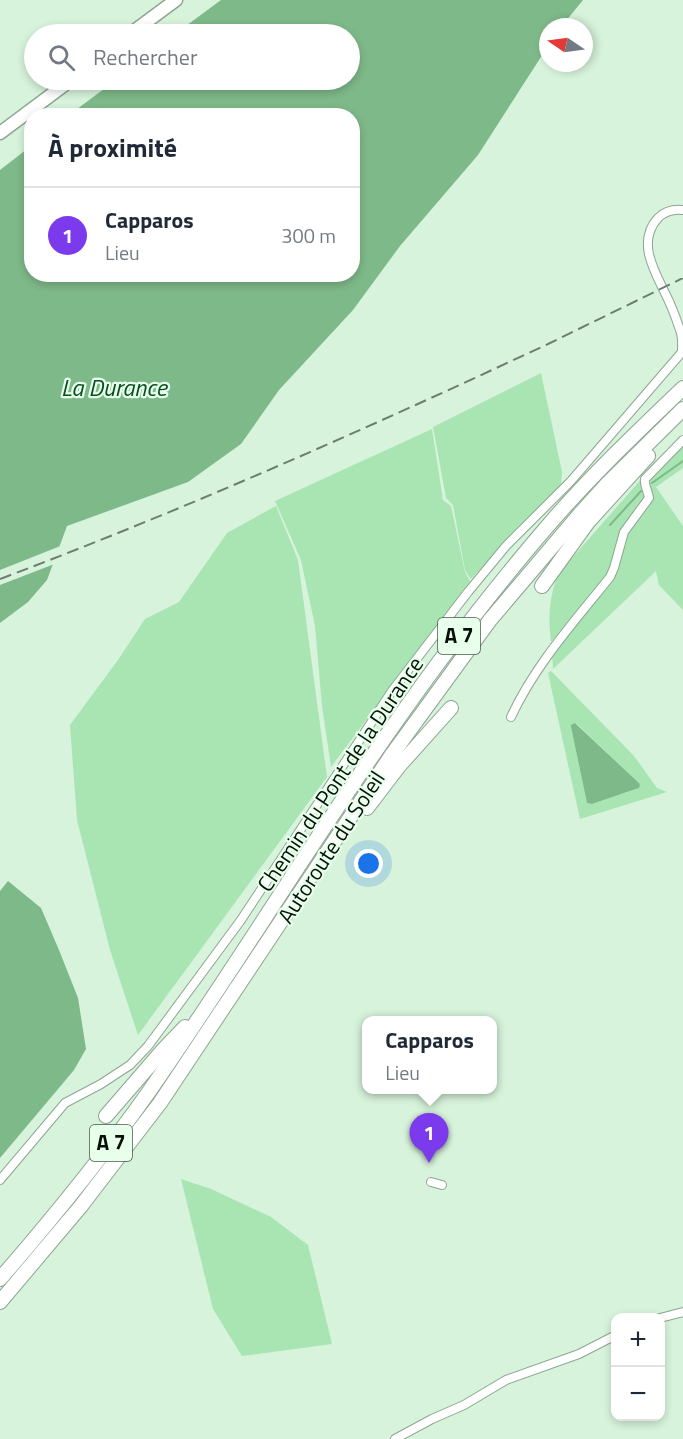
<!DOCTYPE html>
<html lang="fr">
<head>
<meta charset="utf-8">
<style>
	:root { --surface:#fff; --page:#f2f2f3; --text:#1f2937; --muted:#747a83; --line:#e0e1e3; --accent:#7c3aed }
	body { margin:0; font-family:"Titillium Web",sans-serif; background:var(--page); color:var(--text) }
	.controls { position:absolute; right:18px; bottom:18px; display:grid; overflow:hidden; border-radius:12px; box-shadow:0 3px 9px #0003 }
	.controls button { width:54px; height:54px; display:grid; place-items:center; padding:0; border:0; border-bottom:2px solid var(--line); background:var(--surface); color:var(--text); font:30px sans-serif }
	.compass { position:absolute; left:539px; top:18px; width:54px; height:54px; border-radius:50%; background:var(--surface); box-shadow:0 3px 9px #0003; rotate:283deg }
	.you { position:absolute; left:369px; top:864px; width:21px; height:21px; margin:-15px; border:4px solid #fff; border-radius:50%; background:#1a73e8; box-shadow:0 0 0 9px #1a73e833 }
	.badge { display:grid; place-items:center; width:39px; height:39px; border-radius:50%; background:var(--accent); color:#fff; font-size:20px; font-weight:700 }
	.pin { position:absolute; translate:-50% -50px; filter:drop-shadow(0 2px 3px #0008) }
	.pin::after { content:''; position:absolute; top:32px; width:21px; height:18px; background:inherit; clip-path:polygon(0 0,100% 0,50% 100%) }
	.popup { position:absolute; left:362px; top:1016px; width:135px; height:78px; box-sizing:border-box; display:grid; place-content:center; border-radius:12px; background:var(--surface); filter:drop-shadow(0 2px 4px #0005); font-size:20px; white-space:nowrap; color:var(--muted) }
	.popup b { font-size:22px; color:var(--text) }
	.popup::after { content:''; position:absolute; left:50%; top:100%; margin-left:-12px; border:12px solid transparent; border-top-color:var(--surface) }
	.list { margin:0; padding:0; list-style:none }
	h2 { display:flex; justify-content:space-between; align-items:center; height:78px; margin:0; padding:0 24px; font-size:26px }
	h2 small { font-size:20px; font-weight:400; color:var(--muted) }
	.list li { display:grid; grid-template-columns:39px 1fr auto; gap:18px; align-items:center; box-sizing:border-box; height:96px; padding:0 24px; border-top:2px solid var(--line) }
	.list b { display:block; font-size:22px; white-space:nowrap }
	.list p { margin:0; font-size:20px; white-space:nowrap; color:var(--muted) }
	.list em { font-size:20px; font-style:normal; color:var(--muted) }
	.icon { flex:none; width:33px; height:33px; fill:none; stroke:currentColor; stroke-width:2; stroke-linecap:round; stroke-linejoin:round }
	.map { position:relative; flex:none; width:683px; height:1439px; overflow:hidden }
	.search { position:absolute; background:var(--surface); box-shadow:0 3px 9px #0003; left:24px; top:24px; width:336px; height:66px; display:flex; align-items:center; gap:15px; box-sizing:border-box; padding:0 21px; border-radius:33px; color:var(--muted); font-size:22px }
	.panel { position:absolute; background:var(--surface); box-shadow:0 3px 9px #0003; left:24px; top:108px; width:336px; height:174px; border-radius:24px }
	.map>svg:first-child { display:block }
	.green { fill:#a8e5b3; fill-rule:evenodd }
	.water { fill:#7eb989 }
	.pier { fill:#d7f3db }
	.lines { fill:none; stroke-linecap:round; stroke-linejoin:round }
	.stream { stroke:#7eb989; stroke-width:2 }
	.street-casing { stroke:#8ca690; stroke-width:10 }
	.primary-casing { stroke:#8ca690; stroke-width:15 }
	.highway-casing { stroke:#8ca690; stroke-width:16 }
	.street { stroke:#fff; stroke-width:8 }
	.primary { stroke:#fff; stroke-width:12 }
	.highway { stroke:#fff; stroke-width:14 }
	.rail { stroke:#6c7e6f; stroke-width:2; stroke-dasharray:12 6; stroke-linecap:butt }
	.labels { text-anchor:middle; stroke-width:4.5; stroke-linejoin:round; paint-order:stroke }
	.shield { fill:#e8ffeb; stroke:#4a584c; stroke-width:1.5 }
	.shield-label { font-size:21px; font-weight:bold; fill:#061008 }
	.street-label { font-size:22px; fill:#061008; stroke:#e8ffeb }
	.water-label { font-size:24px; font-style:italic; fill:#094e21; stroke:#e8ffeb }
</style>
</head>
<body>
<div class="map">
<svg width="683" height="1439" viewBox="0 0 683 1439">
	<rect width="100%" height="100%" fill="#d7f3db"/>
	<!-- green -->
	<g class="green">
		<polygon points="541,373 562,472 561,486 471,579 465,570 453,505 446,498 433,427"/>
		<polygon points="432,429 443,500 451,506 465,572 470,581 331,767 322,706 315,626 301,560 275,501"/>
		<polygon points="683,444 683,468 656,487 683,526 683,610 659,585 656,571 553,669 552,653 610,580 626,532 635,520 644,513 650,505 652,491 647,485 647,482"/>
		<path d="M 643,477 L 641,485 L 646,496 L 636,513 L 608,574 L 580,611 L 551,642 C 548,616 549,599 558,574 Z"/>
		<polygon points="276,506 298,560 327,777 138,1035 110,950 77,820 70,725 118,660 145,619 179,602 227,533"/>
		<path d="M 551,671 L 634,756 L 657,788 L 667,792 L 580,819 L 548,673 ZM 577,724 L 639,783 L 640,785 L 637,789 L 592,804 L 587,803 L 571,727 Z"/>
		<polygon points="181,1179 211,1189 271,1217 308,1245 332,1344 242,1356 213,1309"/>
	</g>
	<!-- water -->
	<g class="water">
		<polygon points="221,0 583,0 561,27 548,27 548,46 478,155 400,246 353,310 279,390 241,444 188,482 67,526 47,580 28,602 0,623 0,170 31,146 32,274 352,274 352,116 69,115 116,80 350,80 350,34 175,34"/>
		<polygon points="575,723 639,783 640,785 639,788 592,804 587,803 571,727 571,725"/>
		<polygon points="8,881 41,908 59,950 78,998 86,1049 74,1070 0,1158 0,891"/>
	</g>
	<!-- pier -->
	<polygon class="pier" points="63,545 57,563 0,585 0,570"/>
	<g class="lines">
		<!-- stream -->
		<g class="stream">
			<polyline points="652,483 683,461"/>
			<polyline points="610,525 641,491"/>
		</g>
		<!-- street casing -->
		<g class="street-casing">
			<g id="street">
				<path d="M 511,717 C 535,665 574,622 610,577 L 614,568 L 624,532 L 649,498 C 648,491 644,486 645,479 L 683,440"/>
				<path d="M 0,1180 L 65,1103 L 101,1084 L 130,1065 L 148,1046 L 241,920 L 392,691 L 468,592 L 506,546 L 571,481 L 682,352 C 682,345 683,337 680,330 C 676,318 672,307 666,295 C 655,272 636,242 658,218 C 665,211 673,209 683,210"/>
				<polyline points="431,1182 442,1185"/>
				<polyline points="660,1318 683,1312"/>
				<polyline points="395,1439 432,1419 464,1405 506,1380 579,1354 616,1335"/>
			</g>
		</g>
		<!-- primary casing -->
		<g class="primary-casing">
			<g id="primary">
				<polyline points="130,34 176,0"/>
				<polyline points="0,133 71,80"/>
			</g>
		</g>
		<!-- highway casing -->
		<g class="highway-casing">
			<g id="highway">
				<polyline points="542,586 588,522 648,456"/>
				<polyline points="367,808 399,766 451,708"/>
				<polyline points="106,1116 163,1050 185,1027"/>
				<path d="M 0,1279 C 52,1219 102,1158 148,1093 C 247,951 336,801 439,662 C 475,614 513,566 552,521 C 593,474 638,431 683,388"/>
				<polyline points="0,1302 81,1206 160,1103 393,753 490,620 579,515 608,483 683,409"/>
			</g>
		</g>
		<!-- street -->
		<use href="#street" class="street"/>
		<!-- primary -->
		<use href="#primary" class="primary"/>
		<!-- highway -->
		<use href="#highway" class="highway"/>
		<!-- rail -->
		<path class="rail" d="M 0,579 C 186,509 368,428 548,344 C 593,322 638,300 683,278"/>
	</g>
	<g class="labels">
		<!-- shield labels -->
		<g class="shield">
			<rect x="438" y="618" width="42" height="36" rx="4.5"/>
			<rect x="90" y="1125" width="42" height="36" rx="4.5"/>
		</g>
		<g class="shield-label">
			<text x="459" y="643">A 7</text>
			<text x="111" y="1150">A 7</text>
		</g>
		<!-- street labels -->
		<g class="street-label">
			<text transform="translate(340 774) rotate(-56)" y="8">Chemin du Pont de la Durance</text>
			<text transform="translate(331 847) rotate(-57)" y="8">Autoroute du Soleil</text>
		</g>
		<!-- water labels -->
		<g class="water-label">
			<text x="114" y="396">La Durance</text>
		</g>
	</g>
</svg>
<div class="controls">
<button>+</button>
<button>−</button>
</div>
<svg class="compass" viewBox="-18 -18 36 36"><path d="M0-13l5 13h-10z" fill="#e53935"/><path d="M0 13l5-13h-10z" fill="#747a83"/></svg>
<div class="you"></div>
<div class="pin badge" style="left:429px;top:1163px">1</div>
<div class="popup"><b>Capparos</b>Lieu</div>
<div class="search"><svg class="icon" aria-label="search" viewBox="0 0 24 24"><circle cx="10" cy="10" r="6"/><path d="M15 15l6 6"/></svg>Rechercher</div>
<section class="panel">
<h2>À proximité<small></small></h2>
<ul class="list">
<li><span class="badge">1</span><div><b>Capparos</b><p>Lieu</p></div><em>300 m</em></li>
</ul>
</section>
</div>
</body>
</html>
